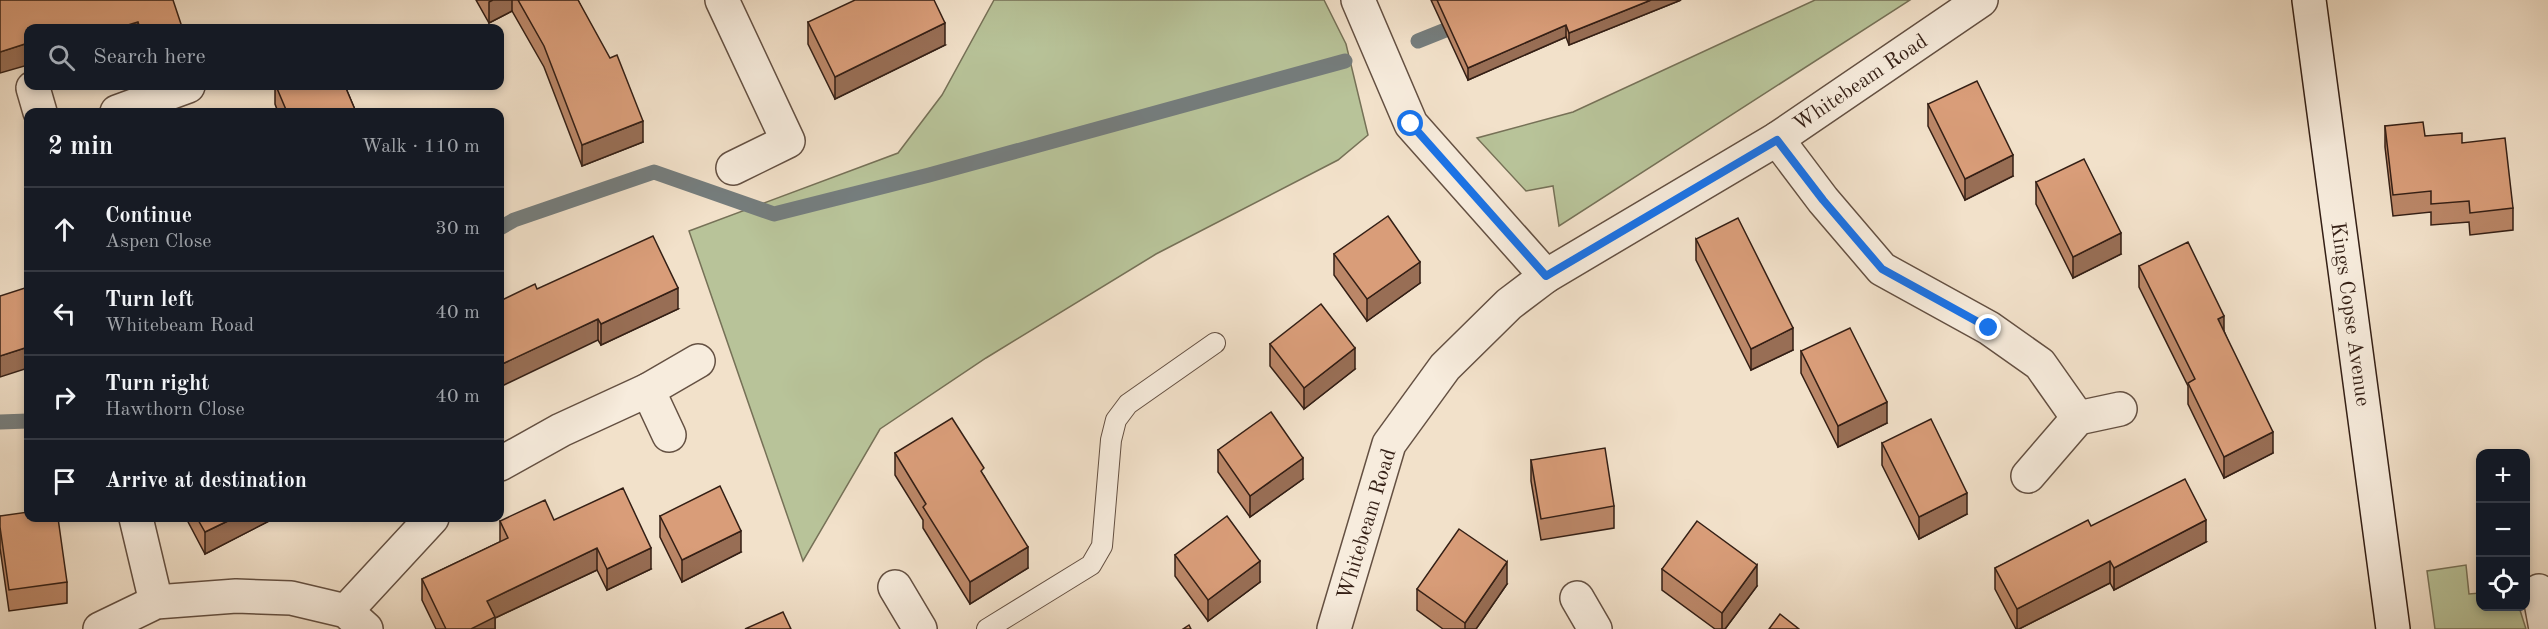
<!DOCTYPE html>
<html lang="en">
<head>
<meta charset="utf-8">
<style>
	:root { --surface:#171b24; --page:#242831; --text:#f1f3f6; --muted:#9ea1a6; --line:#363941 }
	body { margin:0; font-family:"Old Standard TT",serif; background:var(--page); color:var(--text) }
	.controls { position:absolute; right:18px; bottom:18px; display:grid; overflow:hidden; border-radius:12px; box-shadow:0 3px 9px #0003 }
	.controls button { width:54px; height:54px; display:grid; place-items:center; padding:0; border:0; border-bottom:2px solid var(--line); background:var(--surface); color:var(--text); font:30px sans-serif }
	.stop { position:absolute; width:18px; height:18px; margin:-14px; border:4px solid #1a73e8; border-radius:50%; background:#fff }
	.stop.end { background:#1a73e8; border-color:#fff; box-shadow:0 2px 6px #0008 }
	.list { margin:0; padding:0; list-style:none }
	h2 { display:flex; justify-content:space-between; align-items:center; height:78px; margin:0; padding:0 24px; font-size:26px }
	h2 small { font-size:20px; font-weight:400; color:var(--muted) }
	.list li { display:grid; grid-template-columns:39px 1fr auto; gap:18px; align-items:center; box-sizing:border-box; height:84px; padding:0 24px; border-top:2px solid var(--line) }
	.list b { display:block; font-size:22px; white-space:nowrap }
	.list p { margin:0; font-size:20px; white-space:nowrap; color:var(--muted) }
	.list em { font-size:20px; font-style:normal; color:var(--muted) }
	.icon { flex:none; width:33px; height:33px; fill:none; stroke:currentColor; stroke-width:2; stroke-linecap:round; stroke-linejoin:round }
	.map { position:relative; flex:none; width:2548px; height:629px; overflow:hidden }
	.search { position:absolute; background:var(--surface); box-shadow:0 3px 9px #0003; left:24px; top:24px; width:480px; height:66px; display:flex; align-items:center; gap:15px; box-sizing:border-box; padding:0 21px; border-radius:12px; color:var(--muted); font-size:22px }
	.panel { position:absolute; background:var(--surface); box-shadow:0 3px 9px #0003; left:24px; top:108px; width:480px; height:414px; border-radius:12px }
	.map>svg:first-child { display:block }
	.green { fill:#b8c399; stroke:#767157; stroke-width:1.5 }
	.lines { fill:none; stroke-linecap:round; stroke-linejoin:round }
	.stream { stroke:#757d7d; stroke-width:15 }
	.lane-casing { stroke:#645042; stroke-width:22 }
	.street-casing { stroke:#645042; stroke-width:36 }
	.secondary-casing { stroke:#341f15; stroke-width:36 }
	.lane { stroke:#f7ecdd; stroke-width:20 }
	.street { stroke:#f7ecdd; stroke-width:33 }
	.secondary { stroke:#f7ecdd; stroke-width:33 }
	.wall { fill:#bb8768; stroke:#341f15; stroke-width:1.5 }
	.shaded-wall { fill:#986e55; stroke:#341f15; stroke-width:1.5 }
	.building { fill:#d99d79; stroke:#341f15; stroke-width:1.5 }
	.route { stroke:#1a73e8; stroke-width:8 }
	.labels { text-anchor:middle; stroke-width:4.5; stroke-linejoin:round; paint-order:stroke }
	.street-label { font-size:21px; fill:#341f15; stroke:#f7ecdd }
</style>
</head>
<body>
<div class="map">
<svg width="2548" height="629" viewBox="0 0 2548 629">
	<rect width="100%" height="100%" fill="#f2e1ca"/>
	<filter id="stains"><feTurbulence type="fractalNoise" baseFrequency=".00333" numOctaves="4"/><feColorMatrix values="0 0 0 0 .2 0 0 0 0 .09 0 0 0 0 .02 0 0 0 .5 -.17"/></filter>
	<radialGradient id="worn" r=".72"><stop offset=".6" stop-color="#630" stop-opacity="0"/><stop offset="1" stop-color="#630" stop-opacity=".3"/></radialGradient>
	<!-- green -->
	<g class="green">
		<polygon points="994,0 1324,0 1346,44 1368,135 1338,160 1156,254 986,358 880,429 803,561 689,231 898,153 942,95"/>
		<polygon points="1815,0 1910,0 1559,226 1553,186 1526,191 1477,138 1573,112"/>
		<polygon points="2466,565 2469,594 2480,593 2480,606 2519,607 2526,629 2435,629 2427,571"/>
	</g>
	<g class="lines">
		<!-- stream -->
		<g class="stream">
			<polyline points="1418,41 1463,23"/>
			<polyline points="500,228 514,220 654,172 774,214 929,175 1345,61"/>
			<polyline points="0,422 28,421"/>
		</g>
		<!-- lane casing -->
		<g class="lane-casing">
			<polyline id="lane" points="987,629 1091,565 1102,546 1111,440 1116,420 1128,404 1215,343"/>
		</g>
		<!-- street casing -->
		<g class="street-casing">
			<g id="street">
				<polyline points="722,0 788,141 733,168"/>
				<polyline points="1358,0 1411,124 1546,276"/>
				<polyline points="33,88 40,112"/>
				<polyline points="117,112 188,86"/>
				<polyline points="1777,139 1823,200 1882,269 1989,328 2040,364 2078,418"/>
				<polyline points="648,390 669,435"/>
				<polyline points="500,464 561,430 648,390 698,361"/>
				<polyline points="2028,476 2078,418 2120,409"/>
				<polyline points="136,518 156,602"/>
				<polyline points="895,587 920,629"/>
				<polyline points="2539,591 2546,629"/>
				<polyline points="1577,598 1595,629"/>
				<polyline points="346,611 432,518"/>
				<polyline points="100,629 156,602 236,596 291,598 346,611 366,629"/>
				<polyline points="1334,629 1389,444 1445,367 1509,304 1546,276 1777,139 1981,0"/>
			</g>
		</g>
		<!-- secondary casing -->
		<g class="secondary-casing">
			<polyline id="secondary" points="2309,0 2393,629"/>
		</g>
		<!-- lane -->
		<use href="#lane" class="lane"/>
		<!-- street -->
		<use href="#street" class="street"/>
		<!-- secondary -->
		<use href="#secondary" class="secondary"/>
	</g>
	<!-- wall -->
	<g class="wall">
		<polygon points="476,0 578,0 643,142 582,166 544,67 512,11 489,23"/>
		<polygon points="1431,0 1681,0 1569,45 1566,37 1468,80"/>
		<polygon points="808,22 945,45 835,99 808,44"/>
		<polygon points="275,86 345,86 356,112 278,112 275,104"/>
		<polygon points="1928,104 2013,176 1965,200 1928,126"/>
		<polygon points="2385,126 2425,136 2462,143 2513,208 2513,230 2470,235 2469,222 2431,225 2431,212 2393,216 2385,147"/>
		<polygon points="2036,182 2121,254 2073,278 2036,204"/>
		<polygon points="1696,239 1793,350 1751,370 1696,260"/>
		<polygon points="1334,254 1420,283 1367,321 1334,275"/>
		<polygon points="2139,266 2224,331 2273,453 2224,478 2188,404 2188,386 2139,287"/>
		<polygon points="537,289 678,309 601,345 598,340"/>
		<polygon points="1270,344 1355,369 1304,409 1270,366"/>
		<polygon points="1801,351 1887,423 1838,447 1801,373"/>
		<polygon points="1882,443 1967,514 1919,539 1882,465"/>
		<polygon points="1218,450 1303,479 1250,517 1218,472"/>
		<polygon points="895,453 984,476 1028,568 970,604 923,528 923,520 895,475"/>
		<polygon points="1531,460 1614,506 1614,528 1541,540 1531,481"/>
		<polygon points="0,516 67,582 67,603 9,611 0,548"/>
		<polygon points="660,516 741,552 682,582 660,537"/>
		<polygon points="186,518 271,518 271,520 205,554"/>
		<polygon points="554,520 651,569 607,590 597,570 495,618 495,629 436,629 422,600 422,579 500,542 500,521"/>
		<polygon points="2091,526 2206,542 2114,590 2110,583 2019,629 2016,629 1995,589 1995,568"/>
		<polygon points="1175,555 1260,582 1208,621 1175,576"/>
		<polygon points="1662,569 1757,586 1725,629 1715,629 1662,590"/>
		<polygon points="1507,584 1476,629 1443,629 1417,610 1417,589"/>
	</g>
	<!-- shaded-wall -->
	<g class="shaded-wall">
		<polygon points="493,0 512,0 512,11 489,23 489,2"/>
		<polygon points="1651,0 1681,0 1569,45 1569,33"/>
		<polygon points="138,22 138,28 118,28"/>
		<polygon points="945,23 945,45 835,99 835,77"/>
		<polygon points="1566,25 1566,37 1468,80 1468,68"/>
		<polygon points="28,43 28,65 0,73 0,52"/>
		<polygon points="643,121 643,142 582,166 582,145"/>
		<polygon points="2013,155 2013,176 1965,200 1965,179"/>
		<polygon points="2121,233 2121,254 2073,278 2073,257"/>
		<polygon points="1420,262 1420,283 1367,321 1367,299"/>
		<polygon points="678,288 678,309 601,345 601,324"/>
		<polygon points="2224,316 2224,337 2218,319"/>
		<polygon points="598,319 598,340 500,387 500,365"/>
		<polygon points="1793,328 1793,350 1751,370 1751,349"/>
		<polygon points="28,347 28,368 0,377 0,356"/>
		<polygon points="1355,348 1355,369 1304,409 1304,388"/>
		<polygon points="1887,402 1887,423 1838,447 1838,426"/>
		<polygon points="2273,432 2273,453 2224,478 2224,457"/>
		<polygon points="1303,458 1303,479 1250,517 1250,496"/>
		<polygon points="1967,493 1967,514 1919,539 1919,517"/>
		<polygon points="234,518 271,518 271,520 205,554 205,532"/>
		<polygon points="2206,520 2206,542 2114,590 2114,568"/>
		<polygon points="741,531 741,552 682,582 682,560"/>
		<polygon points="1028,547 1028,568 970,604 970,582"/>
		<polygon points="597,548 597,570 495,618 495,629 471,629 487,601"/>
		<polygon points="651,548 651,569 607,590 607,569"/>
		<polygon points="1260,561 1260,582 1208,621 1208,600"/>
		<polygon points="2110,561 2110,583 2019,629 2017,629 2017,609"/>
		<polygon points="1507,562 1507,584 1476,629 1465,629 1465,623"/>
		<polygon points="1757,565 1757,586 1725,629 1722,629 1722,613"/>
	</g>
	<!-- building -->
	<g class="building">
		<polygon points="0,0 173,0 182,27 178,28 140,28 138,22 118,28 28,28 28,43 0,52"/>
		<polygon points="518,0 578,0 610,58 617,55 643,121 582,145 544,46"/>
		<polygon points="855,0 934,0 945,23 835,77 808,22"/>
		<polygon points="1437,0 1651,0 1569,33 1566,25 1468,68"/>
		<polygon points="1977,81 2013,155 1965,179 1928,104"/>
		<polygon points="276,86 345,86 356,112 287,112"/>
		<polygon points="2423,122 2425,136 2462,133 2462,143 2505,138 2513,208 2470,213 2469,201 2431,204 2431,191 2393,195 2385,126"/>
		<polygon points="2084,159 2121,233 2073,257 2036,182"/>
		<polygon points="1388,216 1420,262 1367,299 1334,254"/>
		<polygon points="1738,218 1793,328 1751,349 1696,239"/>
		<polygon points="653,236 678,288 601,324 598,319 500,365 500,301 535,284 537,289"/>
		<polygon points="2188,242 2224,316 2218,319 2273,432 2224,457 2188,383 2195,379 2139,266"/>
		<polygon points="28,287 28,347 0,356 0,296"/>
		<polygon points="1321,304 1355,348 1304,388 1270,344"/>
		<polygon points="1850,328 1887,402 1838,426 1801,351"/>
		<polygon points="1271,412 1303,458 1250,496 1218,450"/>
		<polygon points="952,418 984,468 981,471 1028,547 970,582 923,507 926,504 895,453"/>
		<polygon points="1931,419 1967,493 1919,517 1882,443"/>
		<polygon points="1605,448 1614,506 1541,519 1531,460"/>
		<polygon points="2185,479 2206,520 2114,568 2110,561 2017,609 1995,568 2088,520 2091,526"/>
		<polygon points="720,486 741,531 682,560 660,516"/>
		<polygon points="623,488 651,548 607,569 597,548 487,601 495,617 471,629 446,629 422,579 508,538 500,521 545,500 554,520"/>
		<polygon points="28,512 28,518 58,518 67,582 9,590 0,527 0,516"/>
		<polygon points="1227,516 1260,561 1208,600 1175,555"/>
		<polygon points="197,518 234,518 205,532"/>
		<polygon points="1697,521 1757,565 1722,613 1662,569"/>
		<polygon points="1459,529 1507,562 1465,623 1417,589"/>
		<polygon points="783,612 791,629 745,629"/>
		<polygon points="1780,614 1799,629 1769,629"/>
		<polygon points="1189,625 1191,629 1183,629"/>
	</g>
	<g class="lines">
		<!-- route -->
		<polyline class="route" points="1411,124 1546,276 1777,140 1823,200 1882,269 1989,328"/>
	</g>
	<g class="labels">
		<!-- street labels -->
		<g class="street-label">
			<text transform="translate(1860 82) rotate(-34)" y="7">Whitebeam Road</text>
			<text transform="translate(2351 314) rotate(82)" y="7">Kings Copse Avenue</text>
			<text transform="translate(1366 524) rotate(-73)" y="7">Whitebeam Road</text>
		</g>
	</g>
	<rect width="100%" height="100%" filter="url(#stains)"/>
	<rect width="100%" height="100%" fill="url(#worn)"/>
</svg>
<div class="controls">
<button>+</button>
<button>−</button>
<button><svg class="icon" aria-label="locate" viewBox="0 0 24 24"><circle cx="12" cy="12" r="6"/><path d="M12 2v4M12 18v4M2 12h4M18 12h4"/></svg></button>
</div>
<div class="stop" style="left:1411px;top:124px"></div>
<div class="stop end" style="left:1989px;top:328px"></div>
<div class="search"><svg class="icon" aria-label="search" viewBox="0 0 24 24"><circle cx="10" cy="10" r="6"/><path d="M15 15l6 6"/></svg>Search here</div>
<section class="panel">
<h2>2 min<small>Walk · 110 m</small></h2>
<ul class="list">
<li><svg class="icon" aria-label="ahead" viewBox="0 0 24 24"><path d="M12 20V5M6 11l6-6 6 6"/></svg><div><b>Continue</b><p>Aspen Close</p></div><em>30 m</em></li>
<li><svg class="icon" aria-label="left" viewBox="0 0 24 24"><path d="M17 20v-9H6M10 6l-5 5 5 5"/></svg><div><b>Turn left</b><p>Whitebeam Road</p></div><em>40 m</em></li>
<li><svg class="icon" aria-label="right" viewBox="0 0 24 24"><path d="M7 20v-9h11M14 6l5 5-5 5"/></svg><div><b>Turn right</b><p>Hawthorn Close</p></div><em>40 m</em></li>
<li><svg class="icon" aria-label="arrive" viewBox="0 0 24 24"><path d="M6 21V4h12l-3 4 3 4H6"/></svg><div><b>Arrive at destination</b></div></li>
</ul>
</section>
</div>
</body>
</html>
